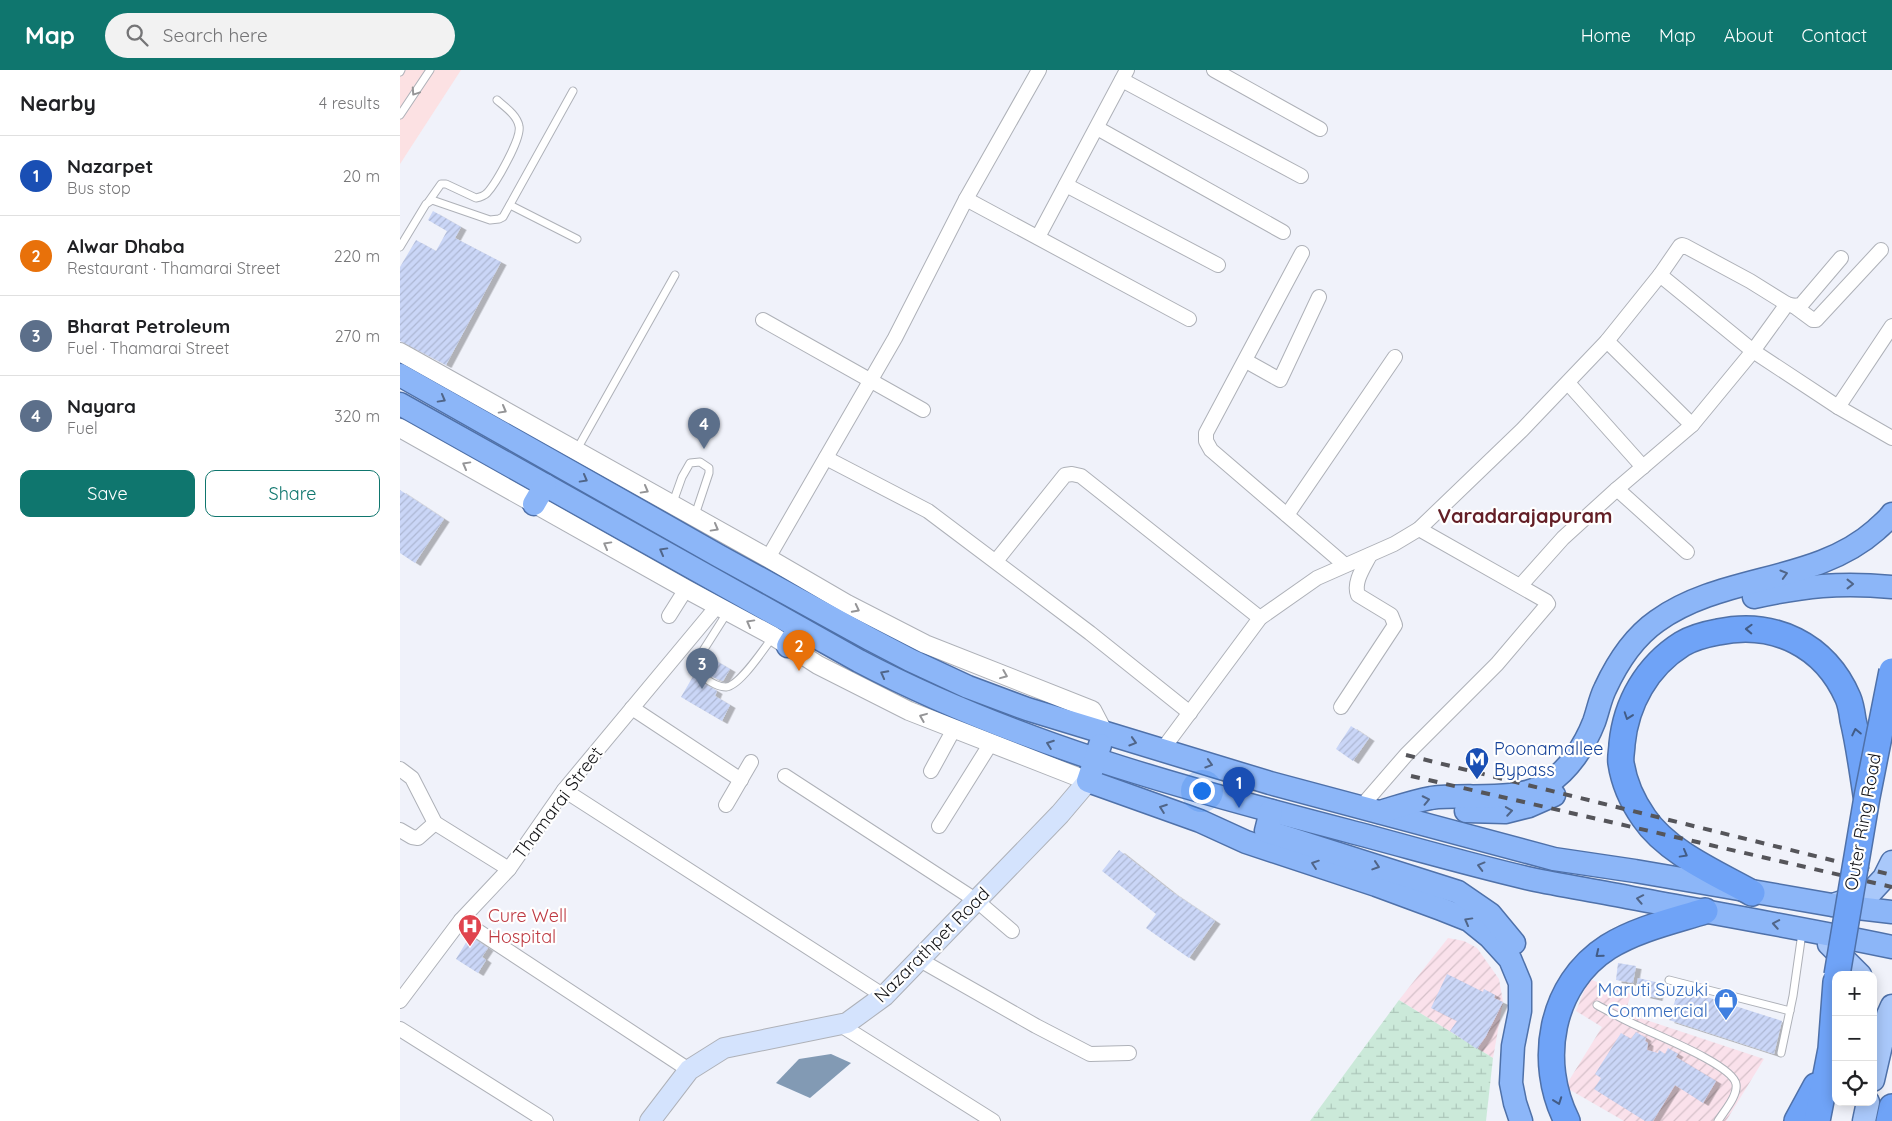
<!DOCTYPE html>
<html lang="en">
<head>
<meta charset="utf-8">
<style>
	:root { --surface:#fff; --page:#f2f2f2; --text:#202124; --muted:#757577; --line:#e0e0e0; --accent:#0f766e }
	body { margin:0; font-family:Quicksand,sans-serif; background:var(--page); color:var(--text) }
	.controls { position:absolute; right:15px; bottom:15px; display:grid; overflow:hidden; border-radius:10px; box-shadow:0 2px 12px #0003 }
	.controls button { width:45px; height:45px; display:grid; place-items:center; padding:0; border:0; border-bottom:1px solid var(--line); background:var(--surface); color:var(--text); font:25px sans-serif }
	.you { position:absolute; left:801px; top:720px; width:18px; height:18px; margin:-12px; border:4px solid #fff; border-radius:50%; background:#1a73e8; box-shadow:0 0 0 8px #1a73e833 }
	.badge { display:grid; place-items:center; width:32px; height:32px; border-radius:50%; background:var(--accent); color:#fff; font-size:16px; font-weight:700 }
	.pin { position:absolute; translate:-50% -41px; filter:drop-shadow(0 1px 2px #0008) }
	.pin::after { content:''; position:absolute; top:26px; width:18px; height:15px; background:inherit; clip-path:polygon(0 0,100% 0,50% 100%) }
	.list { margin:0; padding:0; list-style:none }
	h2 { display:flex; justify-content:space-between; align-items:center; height:65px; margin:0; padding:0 20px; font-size:21px }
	h2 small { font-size:16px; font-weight:400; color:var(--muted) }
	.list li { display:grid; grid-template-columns:32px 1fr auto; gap:15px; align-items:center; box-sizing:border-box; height:80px; padding:0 20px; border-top:1px solid var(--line) }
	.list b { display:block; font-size:19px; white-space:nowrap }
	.list p { margin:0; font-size:16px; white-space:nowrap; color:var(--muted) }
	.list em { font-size:16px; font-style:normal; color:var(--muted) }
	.actions { display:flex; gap:10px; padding:15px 20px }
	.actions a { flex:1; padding:11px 0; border:1px solid var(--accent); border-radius:10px; text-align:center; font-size:18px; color:var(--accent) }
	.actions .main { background:var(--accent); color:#fff }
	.icon { flex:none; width:28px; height:28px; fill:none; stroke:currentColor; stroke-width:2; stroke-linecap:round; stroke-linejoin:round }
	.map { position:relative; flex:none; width:1492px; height:1051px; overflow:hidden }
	header { display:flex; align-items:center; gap:30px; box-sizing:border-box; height:70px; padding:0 25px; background:var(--accent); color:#fff }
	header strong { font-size:24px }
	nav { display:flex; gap:28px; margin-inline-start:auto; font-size:18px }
	.search { width:350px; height:45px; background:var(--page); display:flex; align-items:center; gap:12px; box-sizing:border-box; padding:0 18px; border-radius:28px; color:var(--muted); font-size:19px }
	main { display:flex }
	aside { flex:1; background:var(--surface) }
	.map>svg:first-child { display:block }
	.industrial { fill:url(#industrial-furrows) }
	.education { fill:#fce1e3 }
	.wetland { fill:url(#wetland-marsh) }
	.water { fill:#829ab4 }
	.building { fill:url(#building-hatch); filter:url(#shadow) }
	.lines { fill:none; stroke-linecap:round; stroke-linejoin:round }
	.service-casing { stroke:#aeb1b8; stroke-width:9 }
	.minor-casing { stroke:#aeb1b8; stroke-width:16 }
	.tertiary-casing { stroke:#aeb1b8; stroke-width:20 }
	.secondary-casing { stroke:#aeb1b8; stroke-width:22 }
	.primary-casing { stroke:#4f71a9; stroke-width:25 }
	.trunk-casing { stroke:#4f71a9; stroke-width:25 }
	.motorway-casing { stroke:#4f71a9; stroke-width:28 }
	.service { stroke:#fff; stroke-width:7 }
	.minor { stroke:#fff; stroke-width:14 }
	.tertiary { stroke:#fff; stroke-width:18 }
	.secondary { stroke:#d4e3fd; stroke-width:20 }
	.primary { stroke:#a9c8fa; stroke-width:22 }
	.trunk { stroke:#8cb6f8; stroke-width:22 }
	.motorway { stroke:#6fa3f7; stroke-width:25 }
	.rail { stroke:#55555a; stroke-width:4; stroke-dasharray:9 9; stroke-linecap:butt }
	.motorway-bridge-casing { stroke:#4f71a9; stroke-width:28; stroke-linecap:butt }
	.motorway-bridge { stroke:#6fa3f7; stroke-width:25 }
	.oneway { stroke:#959597 }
	.oneway2 { stroke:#506588 }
	.oneway3 { stroke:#425c87 }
	.labels { text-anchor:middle; stroke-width:4.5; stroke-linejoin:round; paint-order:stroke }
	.transit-label { font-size:18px; fill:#164399; stroke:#fff; text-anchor:start }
	.street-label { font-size:18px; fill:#141417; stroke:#fff }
	.health-label { font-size:18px; fill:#be3a42; stroke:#fff; text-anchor:start }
	.shop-label { font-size:18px; fill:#366cbe; stroke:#fff; text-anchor:end }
	.quarter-label { font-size:20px; font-weight:bold; fill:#641f26; stroke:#fff }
</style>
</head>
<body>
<header>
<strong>Map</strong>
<div class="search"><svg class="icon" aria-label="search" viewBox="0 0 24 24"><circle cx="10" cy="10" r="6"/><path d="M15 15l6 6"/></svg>Search here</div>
<nav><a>Home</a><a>Map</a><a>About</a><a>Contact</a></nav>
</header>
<main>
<aside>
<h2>Nearby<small>4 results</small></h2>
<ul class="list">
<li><span class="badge" style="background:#1a4fb4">1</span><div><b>Nazarpet</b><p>Bus stop</p></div><em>20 m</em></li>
<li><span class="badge" style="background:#e8710a">2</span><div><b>Alwar Dhaba</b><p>Restaurant · Thamarai Street</p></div><em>220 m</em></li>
<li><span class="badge" style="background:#5c6f8a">3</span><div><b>Bharat Petroleum</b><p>Fuel · Thamarai Street</p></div><em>270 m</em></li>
<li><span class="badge" style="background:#5c6f8a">4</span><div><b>Nayara</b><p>Fuel</p></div><em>320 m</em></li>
</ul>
<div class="actions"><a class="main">Save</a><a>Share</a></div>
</aside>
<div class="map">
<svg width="1492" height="1051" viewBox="0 0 1492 1051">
	<defs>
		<pattern id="industrial-furrows" width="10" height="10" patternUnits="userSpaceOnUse" patternTransform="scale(1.25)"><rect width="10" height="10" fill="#fae1eb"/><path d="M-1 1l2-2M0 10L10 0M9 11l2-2" fill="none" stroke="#d5c0c9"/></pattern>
		<pattern id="wetland-marsh" width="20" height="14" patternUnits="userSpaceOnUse" patternTransform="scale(1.25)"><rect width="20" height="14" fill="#cbe9d9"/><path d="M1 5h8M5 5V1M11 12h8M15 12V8" fill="none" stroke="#adc7ba"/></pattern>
		<pattern id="building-hatch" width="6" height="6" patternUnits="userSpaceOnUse" patternTransform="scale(1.25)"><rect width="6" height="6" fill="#cad6f7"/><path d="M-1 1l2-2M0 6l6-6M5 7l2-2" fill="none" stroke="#adb7d3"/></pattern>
		<filter id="shadow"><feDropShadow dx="5.5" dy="3" stdDeviation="0" flood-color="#0004"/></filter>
	</defs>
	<rect width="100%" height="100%" fill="#f0f2fa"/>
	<!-- industrial -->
	<g class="industrial">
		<polygon points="1048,868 1064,871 1077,878 1099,909 1103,932 1093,988 999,930"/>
		<polygon points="1189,909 1231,924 1225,943 1364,989 1326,1051 1224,1051 1165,1017 1202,957 1176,941"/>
	</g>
	<!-- education -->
	<polygon class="education" points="0,0 61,0 0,94"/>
	<!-- wetland -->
	<polygon class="wetland" points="999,930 1093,988 1086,1051 910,1051"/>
	<!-- water -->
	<polygon class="water" points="431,984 451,993 410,1028 376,1013 399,989"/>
	<!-- building -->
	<g class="building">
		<polygon points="33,141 61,157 55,168 101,192 46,295 0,271 0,197 16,170 36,181 47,161 28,150"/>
		<polygon points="0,420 44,449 15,493 0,483"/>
		<polygon points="306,585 330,599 323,611 312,607 305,600 303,593"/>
		<polygon points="295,603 302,612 317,621 315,626 330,635 322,651 281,627"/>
		<polygon points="951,656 969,668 953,691 936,679"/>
		<polygon points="719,780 772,822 815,851 789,888 746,858 756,844 702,801"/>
		<polygon points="70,866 88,878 82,887 86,890 78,903 56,889"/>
		<polygon points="1218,893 1236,896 1233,913 1216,910"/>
		<polygon points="1047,904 1083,922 1084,919 1095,925 1094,928 1103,932 1086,966 1077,979 1050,961 1057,951 1031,938"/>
		<polygon points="1238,908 1260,913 1257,928 1235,923"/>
		<polygon points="1279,918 1382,951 1374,984 1269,950"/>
		<polygon points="1236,962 1246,968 1245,971 1248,973 1247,980 1258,983 1259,980 1265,984 1268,978 1278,984 1276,987 1316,1011 1303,1033 1275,1015 1253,1051 1245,1051 1194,1019 1201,1008 1195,1004 1221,963 1231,969"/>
	</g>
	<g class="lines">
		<!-- service casing -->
		<g class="service-casing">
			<g id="service">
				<polyline points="0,2 1,0"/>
				<polyline points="0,45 30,0"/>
				<path d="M 29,131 L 41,114 L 46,114 L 76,128 C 81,127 84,126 87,123 C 96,113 122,68 119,56 C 117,45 105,37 97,30"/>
				<polyline points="110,135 177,169"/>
				<polyline points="0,177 26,134 32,130 90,150 99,149 103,147 173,21"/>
				<polyline points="176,381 275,205"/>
				<polyline points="272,435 282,407 290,393 300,392 309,398 309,403 295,445"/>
				<path d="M 327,543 L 299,587 C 297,596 298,602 305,608 C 310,612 319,617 326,617 C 340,616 364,578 373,567"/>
				<polyline points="1269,910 1390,941"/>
				<path d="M 1197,935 C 1210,942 1224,950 1238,956 C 1256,965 1333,995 1336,1014 C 1338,1026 1324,1041 1318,1051"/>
				<polyline points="1381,983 1393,926 1402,863"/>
			</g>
		</g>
		<!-- minor casing -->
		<g class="minor-casing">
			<g id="minor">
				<polyline points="814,0 920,59"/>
				<polyline points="722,10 901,106"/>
				<polyline points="697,58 883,162"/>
				<polyline points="666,115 818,195"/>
				<polyline points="566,129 789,249"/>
				<polyline points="638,167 727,0"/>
				<polyline points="902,183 806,363 806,371 811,380 945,495"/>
				<polyline points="1260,205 1353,281 1438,337 1492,368"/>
				<polyline points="1394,236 1413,250 1416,250 1481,180"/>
				<polyline points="363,250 523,340"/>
				<polyline points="1207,271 1292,355"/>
				<polyline points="846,291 880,310 919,227"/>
				<polyline points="1168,313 1243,397"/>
				<polyline points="1438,337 1492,256"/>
				<polyline points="426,388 528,441 690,563 790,643"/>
				<polyline points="1217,419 1287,482"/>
				<polyline points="887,445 995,287"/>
				<polyline points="368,488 495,268 566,129 639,0"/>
				<polyline points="596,491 665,405 672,404 681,406 860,548"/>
				<polyline points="1121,515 1163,468 1217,419 1292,355 1353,281 1387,234"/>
				<polyline points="269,546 286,519"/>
				<path d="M 941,637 L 995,555 L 991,545 L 958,525 C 953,512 964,497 970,485"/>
				<polyline points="232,638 341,710"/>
				<polyline points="762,680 860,548 917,508 994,474 1019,459 1122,360 1207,271 1260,205 1280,176 1282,175 1285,176 1350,211 1387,234 1394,236 1401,235 1441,188"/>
				<polyline points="0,699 12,708 35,753 109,799"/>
				<polyline points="531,701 554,659"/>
				<polyline points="385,706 577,831 612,861"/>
				<polyline points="164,720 484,926"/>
				<polyline points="326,735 351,692"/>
				<polyline points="960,738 1006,685 1097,594 1148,534 1146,531 1019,459"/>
				<polyline points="539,756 591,673"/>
				<polyline points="0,760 12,767 18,768 35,753"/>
				<polyline points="61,850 289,1000"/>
				<polyline points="520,890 636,956 690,984 729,983"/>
				<polyline points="0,931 61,850 109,799 164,720 318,535"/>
				<polyline points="439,954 593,1051"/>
				<polyline points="0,959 146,1051"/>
			</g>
		</g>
		<!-- tertiary casing -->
		<g class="tertiary-casing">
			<g id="tertiary">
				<polyline points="0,282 368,488 447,534 525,574 692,640 704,663"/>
				<polyline points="0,358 286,519 373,566 418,595 509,641 688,711"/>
			</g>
		</g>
		<!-- secondary casing -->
		<g class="secondary-casing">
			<polyline id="secondary" points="250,1051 289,1000 324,978 447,953 484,926 660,744 688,711"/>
		</g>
		<!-- primary casing -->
		<g class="primary-casing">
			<g id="primary">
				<polyline points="1436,834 1471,822 1484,808 1492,792"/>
				<polyline points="1429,874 1460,905"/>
				<polyline points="1473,1010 1488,945 1492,936"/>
				<polyline points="1464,1051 1468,1032"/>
			</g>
		</g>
		<!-- trunk casing -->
		<g class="trunk-casing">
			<g id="trunk">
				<polyline points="0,305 319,486 470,569 510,590 568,617 627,639 870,713 1154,789 1235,801 1432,835 1492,842"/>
				<path d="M 0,334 L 459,591 C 613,672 781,718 948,761 C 1009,777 1070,795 1131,809 C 1164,816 1198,821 1232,828 C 1319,844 1406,859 1492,877"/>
				<polyline points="134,434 145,415"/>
				<path d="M 1354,527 C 1404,516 1440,512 1492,517"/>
				<polyline points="388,576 399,558"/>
				<polyline points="700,675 688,711 800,751 846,772 976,815 1041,839 1069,850 1090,867 1110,889 1120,913 1120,941 1113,976 1111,1013 1115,1033 1121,1051"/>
				<polyline points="871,741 866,761 1058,822 1090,844 1114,873"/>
				<polyline points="1066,741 1105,742 1129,736 1154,725"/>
				<path d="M 980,742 C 997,737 1014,731 1031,728 C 1066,723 1115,733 1147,714 C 1169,700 1185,675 1194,652 C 1198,641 1200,629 1205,619 C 1217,593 1234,567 1257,551 C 1322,504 1415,514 1476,460 C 1481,455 1488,450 1492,444"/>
			</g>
		</g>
		<!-- motorway casing -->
		<g class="motorway-casing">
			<g id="motorway">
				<path d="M 1352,823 C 1316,803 1267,782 1244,748 C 1232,731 1224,713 1221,693 C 1220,687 1222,680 1222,674 C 1226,633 1247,596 1282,574 C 1292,568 1307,564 1318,562 C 1374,550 1425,575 1448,628 C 1451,635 1452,643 1453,650 C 1459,675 1462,700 1466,725"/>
				<path d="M 1167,1051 C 1137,992 1150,914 1208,877 C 1237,859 1273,851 1305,841"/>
				<polyline points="1397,1051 1416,1016"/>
				<polyline points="1417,1051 1431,979 1436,912"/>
				<polyline points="1489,1051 1492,1037"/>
			</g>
		</g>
		<!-- service -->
		<use href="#service" class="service"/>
		<!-- minor -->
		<use href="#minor" class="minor"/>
		<!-- tertiary -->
		<use href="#tertiary" class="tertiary"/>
		<!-- secondary -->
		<use href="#secondary" class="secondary"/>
		<!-- primary -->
		<use href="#primary" class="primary"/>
		<!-- trunk -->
		<use href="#trunk" class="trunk"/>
		<!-- motorway -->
		<use href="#motorway" class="motorway"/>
		<!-- rail -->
		<g class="rail">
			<polyline points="1006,685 1492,805"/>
			<polyline points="1011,706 1492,817"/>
		</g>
		<!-- motorway-bridge casing -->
		<g class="motorway-bridge-casing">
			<polyline id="motorway-bridge" points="1437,905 1467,727 1492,601"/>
		</g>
		<!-- motorway-bridge -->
		<use href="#motorway-bridge" class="motorway-bridge"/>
	</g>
	<!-- one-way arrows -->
	<defs><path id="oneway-chevron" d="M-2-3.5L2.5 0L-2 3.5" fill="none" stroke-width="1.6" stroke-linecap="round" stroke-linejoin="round" transform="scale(1.25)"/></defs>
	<g class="oneway">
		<use href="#oneway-chevron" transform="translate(15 22) rotate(124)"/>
		<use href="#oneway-chevron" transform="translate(103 340) rotate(29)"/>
		<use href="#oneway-chevron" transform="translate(66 395) rotate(-151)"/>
		<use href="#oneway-chevron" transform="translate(245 420) rotate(29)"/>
		<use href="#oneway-chevron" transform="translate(315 458) rotate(29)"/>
		<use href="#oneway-chevron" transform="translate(207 475) rotate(-151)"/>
		<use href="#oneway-chevron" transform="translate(456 539) rotate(27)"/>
		<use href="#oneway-chevron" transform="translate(350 553) rotate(-151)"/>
		<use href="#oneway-chevron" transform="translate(604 605) rotate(22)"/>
		<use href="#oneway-chevron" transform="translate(523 647) rotate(-158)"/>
	</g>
	<g class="oneway2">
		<use href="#oneway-chevron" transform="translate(42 329) rotate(29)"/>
		<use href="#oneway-chevron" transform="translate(184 409) rotate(29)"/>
		<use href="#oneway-chevron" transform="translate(263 481) rotate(-151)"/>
		<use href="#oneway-chevron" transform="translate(1384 504) rotate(-16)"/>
		<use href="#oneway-chevron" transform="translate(1450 514)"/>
		<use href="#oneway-chevron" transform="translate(484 604) rotate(-152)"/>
		<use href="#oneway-chevron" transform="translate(733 672) rotate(17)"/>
		<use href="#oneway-chevron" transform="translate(650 674) rotate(-160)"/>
		<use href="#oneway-chevron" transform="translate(809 694) rotate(17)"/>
		<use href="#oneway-chevron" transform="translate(1026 730) rotate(-12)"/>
		<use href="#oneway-chevron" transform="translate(763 738) rotate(-160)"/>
		<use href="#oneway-chevron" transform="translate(1109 741) rotate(-9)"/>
		<use href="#oneway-chevron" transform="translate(915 794) rotate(-161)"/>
		<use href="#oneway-chevron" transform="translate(976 796) rotate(18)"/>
		<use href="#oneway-chevron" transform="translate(1081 796) rotate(-165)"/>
		<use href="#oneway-chevron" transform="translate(1240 829) rotate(-169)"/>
		<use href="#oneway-chevron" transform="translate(1068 851) rotate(-151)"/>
		<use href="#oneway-chevron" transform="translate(1376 854) rotate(-170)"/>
	</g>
	<g class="oneway3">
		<use href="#oneway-chevron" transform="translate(1349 559) rotate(-178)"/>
		<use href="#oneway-chevron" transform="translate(1228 646) rotate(109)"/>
		<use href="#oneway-chevron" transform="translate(1456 662) rotate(-102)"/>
		<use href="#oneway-chevron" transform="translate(1284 784) rotate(29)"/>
		<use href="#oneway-chevron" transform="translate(1199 884) rotate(141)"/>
		<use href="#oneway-chevron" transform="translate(1158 1031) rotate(70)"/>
	</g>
	<!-- icons -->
	<defs>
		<g id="metro-pin" transform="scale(1.25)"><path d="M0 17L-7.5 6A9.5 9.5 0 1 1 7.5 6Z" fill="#1a4fb4" stroke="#fff"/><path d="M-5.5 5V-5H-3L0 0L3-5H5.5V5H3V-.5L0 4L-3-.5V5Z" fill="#fff"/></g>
		<g id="hospital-pin" transform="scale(1.25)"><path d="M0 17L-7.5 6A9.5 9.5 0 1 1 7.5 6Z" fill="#e0444e" stroke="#fff"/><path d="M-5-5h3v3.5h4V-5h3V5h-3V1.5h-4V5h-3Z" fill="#fff"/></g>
		<g id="shop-pin" transform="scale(1.25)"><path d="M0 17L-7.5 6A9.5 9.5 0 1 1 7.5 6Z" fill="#3f7fe0" stroke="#fff"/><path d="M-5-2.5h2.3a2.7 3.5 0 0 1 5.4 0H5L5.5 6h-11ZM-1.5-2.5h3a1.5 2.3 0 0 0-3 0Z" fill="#fff"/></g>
	</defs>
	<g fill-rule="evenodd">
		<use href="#metro-pin" x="1077" y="689"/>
		<use href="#hospital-pin" x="70" y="856"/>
		<use href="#shop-pin" x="1326" y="930"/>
	</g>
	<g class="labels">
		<!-- transit labels -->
		<g class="transit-label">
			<text x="1094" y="685">Poonamallee<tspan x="1094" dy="21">Bypass</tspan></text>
		</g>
		<!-- street labels -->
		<g class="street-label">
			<text transform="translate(158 733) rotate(-53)" y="6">Thamarai Street</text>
			<text transform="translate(1463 752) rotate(-80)" y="6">Outer Ring Road</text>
			<text transform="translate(532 875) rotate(-45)" y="6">Nazarathpet Road</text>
		</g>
		<!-- health labels -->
		<g class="health-label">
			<text x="88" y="852">Cure Well<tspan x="88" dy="21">Hospital</tspan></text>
		</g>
		<!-- shop labels -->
		<g class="shop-label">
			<text x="1308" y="926">Maruti Suzuki<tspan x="1308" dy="21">Commercial</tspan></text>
		</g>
		<!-- quarter labels -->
		<g class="quarter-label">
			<text x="1125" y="453">Varadarajapuram</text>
		</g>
	</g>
</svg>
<div class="controls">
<button>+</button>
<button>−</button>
<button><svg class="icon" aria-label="locate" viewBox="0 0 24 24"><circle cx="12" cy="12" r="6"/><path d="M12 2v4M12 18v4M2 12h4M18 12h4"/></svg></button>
</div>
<div class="you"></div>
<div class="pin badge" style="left:839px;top:738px;background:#1a4fb4">1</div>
<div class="pin badge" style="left:399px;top:601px;background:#e8710a">2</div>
<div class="pin badge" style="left:302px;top:619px;background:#5c6f8a">3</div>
<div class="pin badge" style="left:304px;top:379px;background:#5c6f8a">4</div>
</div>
</main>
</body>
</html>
